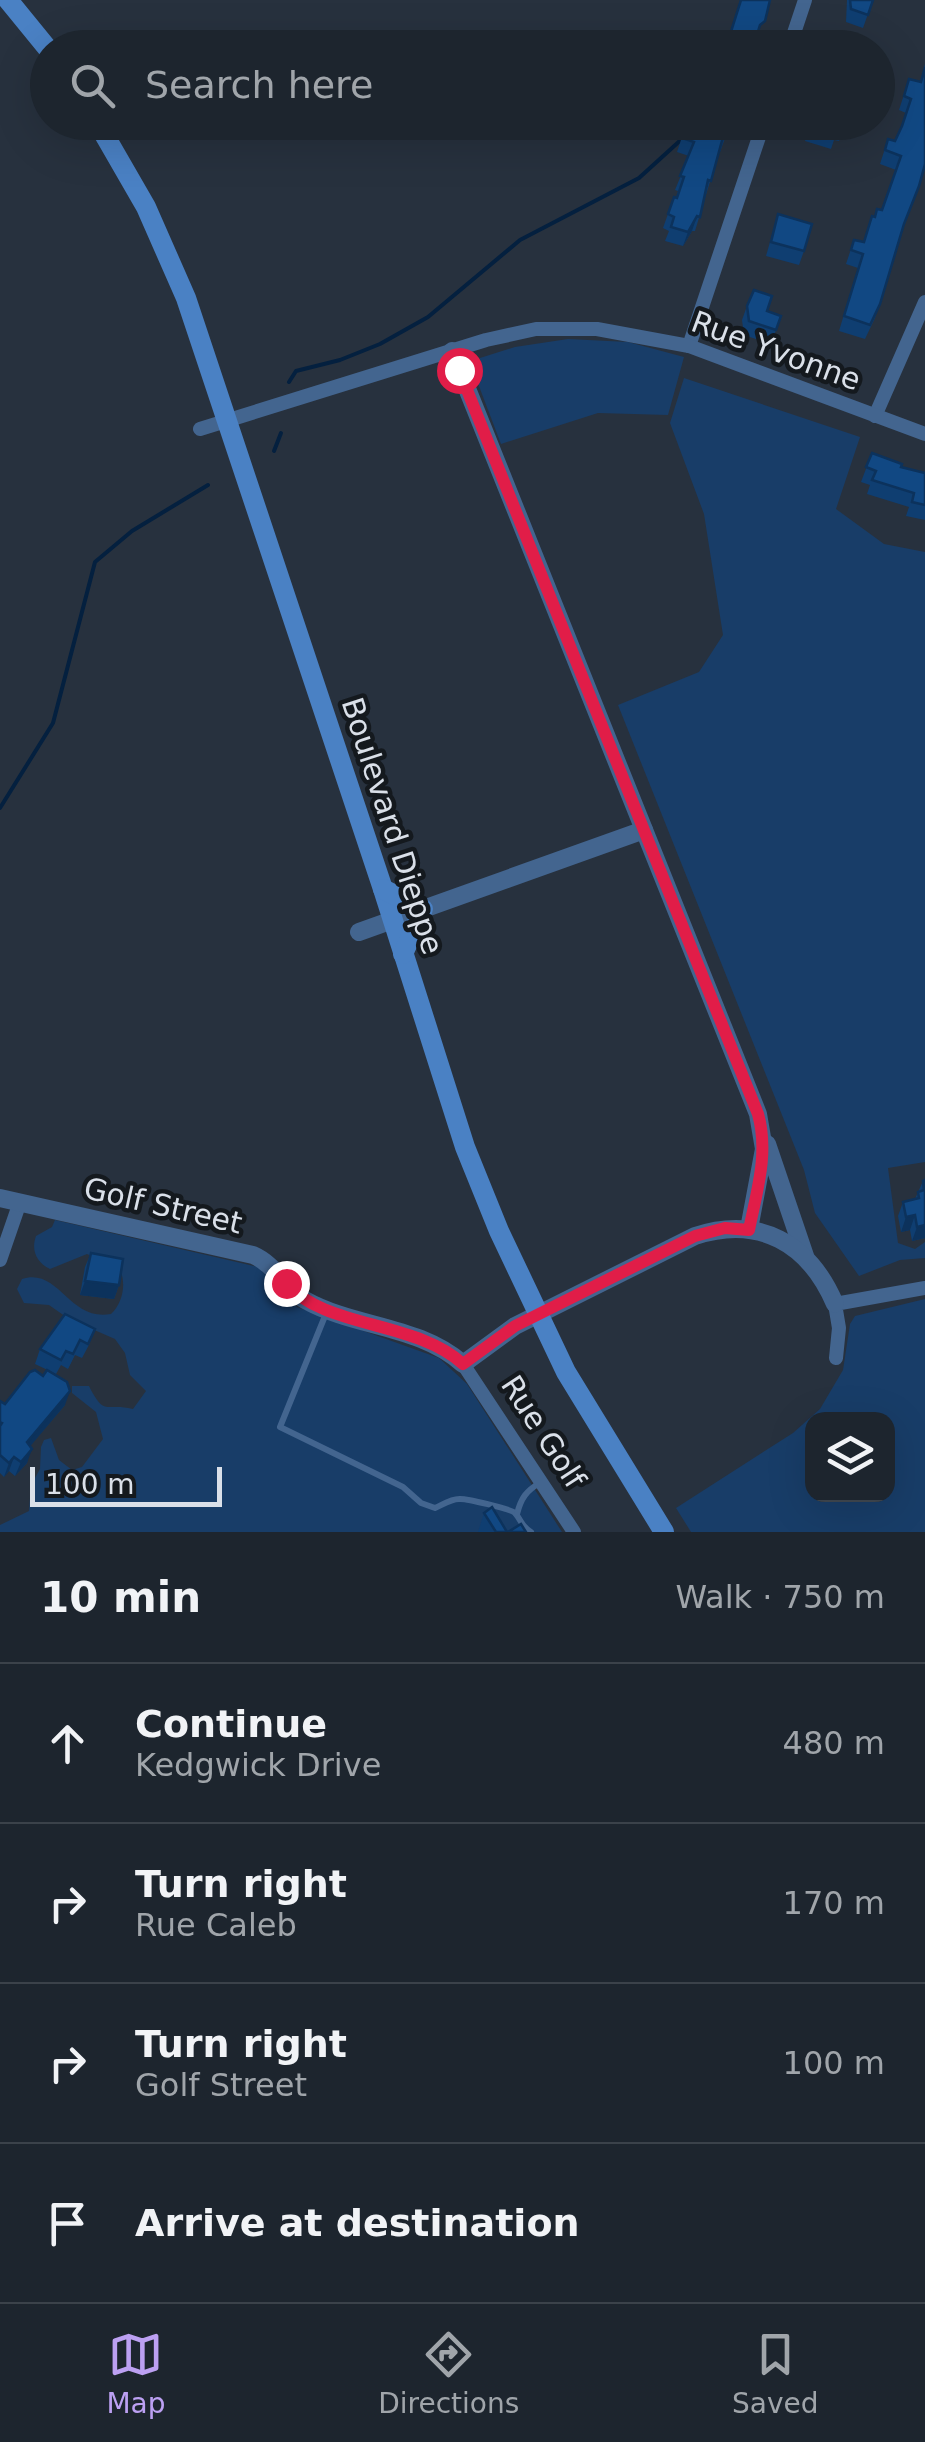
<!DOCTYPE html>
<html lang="en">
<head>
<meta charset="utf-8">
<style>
	:root { --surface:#1d252e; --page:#2a313a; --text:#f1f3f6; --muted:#a0a5aa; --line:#3b424a; --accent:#bca0f2 }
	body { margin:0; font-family:"DejaVu Sans",sans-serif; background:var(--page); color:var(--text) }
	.controls { position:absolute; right:30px; bottom:30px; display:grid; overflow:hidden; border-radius:20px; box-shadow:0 10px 40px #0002 }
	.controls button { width:90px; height:90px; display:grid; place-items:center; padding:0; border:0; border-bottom:2px solid var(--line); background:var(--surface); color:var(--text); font:50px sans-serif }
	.scale { position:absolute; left:30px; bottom:25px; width:192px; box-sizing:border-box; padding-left:10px; border:5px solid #dae0e9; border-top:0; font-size:28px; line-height:35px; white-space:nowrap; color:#dae0e9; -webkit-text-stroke:8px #14191e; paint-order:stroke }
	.stop { position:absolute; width:30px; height:30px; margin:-22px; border:8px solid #e11d48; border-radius:50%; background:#fff }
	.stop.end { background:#e11d48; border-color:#fff; box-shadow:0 2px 10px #0008 }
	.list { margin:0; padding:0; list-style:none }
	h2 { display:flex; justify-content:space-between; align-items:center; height:130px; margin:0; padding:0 40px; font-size:42px }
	h2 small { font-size:32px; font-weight:400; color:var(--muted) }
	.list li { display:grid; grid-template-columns:65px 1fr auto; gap:30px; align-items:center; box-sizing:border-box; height:160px; padding:0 40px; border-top:2px solid var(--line) }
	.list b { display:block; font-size:38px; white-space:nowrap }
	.list p { margin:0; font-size:32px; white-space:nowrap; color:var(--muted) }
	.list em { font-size:32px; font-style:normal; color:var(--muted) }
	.icon { flex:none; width:55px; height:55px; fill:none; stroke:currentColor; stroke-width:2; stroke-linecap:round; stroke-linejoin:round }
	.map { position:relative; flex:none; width:925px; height:1532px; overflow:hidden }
	.search { position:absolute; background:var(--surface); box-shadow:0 10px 40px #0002; left:30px; right:30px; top:30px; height:110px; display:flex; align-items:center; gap:25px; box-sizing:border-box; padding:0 35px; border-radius:55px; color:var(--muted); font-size:38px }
	.sheet { height:770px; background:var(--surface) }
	nav { display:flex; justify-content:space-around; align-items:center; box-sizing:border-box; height:140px; border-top:2px solid var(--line); background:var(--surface); font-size:28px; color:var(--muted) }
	nav a { display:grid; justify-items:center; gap:5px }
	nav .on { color:var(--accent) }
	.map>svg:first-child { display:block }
	.green { fill:#183d68; fill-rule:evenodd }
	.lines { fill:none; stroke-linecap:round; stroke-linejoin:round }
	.stream { stroke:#04203f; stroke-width:4 }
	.service { stroke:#43658f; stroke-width:6 }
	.minor { stroke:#43658f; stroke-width:14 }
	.tertiary { stroke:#43658f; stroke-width:18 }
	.secondary { stroke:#4a81c4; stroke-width:20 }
	.wall { fill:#0f3e71 }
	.shaded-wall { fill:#0c325c }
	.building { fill:#114883; stroke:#0c325c; stroke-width:2.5 }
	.route { stroke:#e11d48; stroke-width:12 }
	.labels { text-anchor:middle; stroke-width:9; stroke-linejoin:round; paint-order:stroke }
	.street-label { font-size:30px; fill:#dae0e9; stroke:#14191e }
</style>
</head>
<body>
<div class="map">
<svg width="925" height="1532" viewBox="0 0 925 1532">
	<rect width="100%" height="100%" fill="#27313e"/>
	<!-- green -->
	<g class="green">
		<polygon points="568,339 628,342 684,357 668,415 598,413 501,444 474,373 480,358 515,347"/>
		<polygon points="684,378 860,437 836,509 884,544 925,552 925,1162 888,1168 898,1243 915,1249 925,1242 925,1258 900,1260 859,1276 815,1213 804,1170 618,705 699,672 723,635 704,514 670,423"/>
		<path d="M 55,1220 L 258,1267 L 297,1307 L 439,1358 L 467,1384 L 562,1532 L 0,1532 L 0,1525 L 29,1511 L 31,1485 L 40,1469 L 41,1447 L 44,1440 L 51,1438 L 59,1460 L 72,1470 L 82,1467 L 103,1439 L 96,1412 L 72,1393 L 72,1386 L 89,1386 C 105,1418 106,1402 133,1409 L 146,1391 L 130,1375 L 125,1353 L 115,1339 L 69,1319 L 49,1305 L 24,1303 L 17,1289 L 22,1279 C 59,1267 69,1322 111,1314 C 123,1303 127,1282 119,1268 L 87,1254 L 50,1269 C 36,1262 31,1250 36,1236 L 52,1227 Z"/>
		<path d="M 925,1299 L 925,1532 L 691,1532 L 676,1508 L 793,1433 L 820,1409 L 843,1370 L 850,1324 L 855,1316 ZM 812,1420 L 888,1420 L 888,1494 L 812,1494 Z"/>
	</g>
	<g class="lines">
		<!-- stream -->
		<g class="stream">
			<polyline points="289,382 296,371 340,360 380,344 428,317 520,240 639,178 683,138"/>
			<polyline points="274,451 281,433"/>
			<polyline points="0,808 53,723 95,562 132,531 208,485"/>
		</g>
		<!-- service -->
		<g class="service">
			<path d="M 327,1311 L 280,1427 L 403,1487 L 421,1503 L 435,1508 C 442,1505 451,1499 459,1499 C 465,1498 511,1509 515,1513 C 522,1521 521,1526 531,1532"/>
			<path d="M 517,1514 C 521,1498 526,1491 541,1482"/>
		</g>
		<!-- minor -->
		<g class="minor">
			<polyline points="789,48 805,0"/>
			<polyline points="689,346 764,122"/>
			<polyline points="875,416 925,302"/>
			<polyline points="200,429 486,340 536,329 597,329 689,346 925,434"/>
			<polyline points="0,1260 20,1202"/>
			<polyline points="836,1358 839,1328 835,1304 925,1288"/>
			<polyline points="463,1364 574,1532"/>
		</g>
		<!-- tertiary -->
		<g class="tertiary">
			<polyline points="452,351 758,1114 764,1149 749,1229"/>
			<polyline points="359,932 644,830"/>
			<polyline points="767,1144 805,1256"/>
			<path d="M 0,1198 L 253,1255 C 276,1265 284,1288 305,1300 C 355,1328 419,1325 463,1364 L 515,1326 L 695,1236 C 759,1215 809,1243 835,1304"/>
		</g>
		<!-- secondary -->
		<g class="secondary">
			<polyline points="8,0 48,49"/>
			<polyline points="97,122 146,207 186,298 383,889 465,1147 499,1231 566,1372 664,1532"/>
			<polyline points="383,889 423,909 403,954"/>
		</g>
	</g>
	<!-- wall -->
	<g class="wall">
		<polygon points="847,0 873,0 863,28 846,22"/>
		<polygon points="925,64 925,164 902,230 875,318 865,339 839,331 858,268 846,264 854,240 863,242 875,217 882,210 896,170 880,164 888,139 895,141 901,129 906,113 899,110 909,79 920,82"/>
		<polygon points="731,122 720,152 719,152 695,231 692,231 683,246 665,241 669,231 663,228 674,197 676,198 678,191 675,190 689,156 677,152 686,125"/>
		<polygon points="809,122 846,122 839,141 834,140 831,149 805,141"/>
		<polygon points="778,214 804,251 799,265 766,256"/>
		<polygon points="747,306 781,316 771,344 744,335 742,320"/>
		<polygon points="872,453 901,467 925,473 925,520 906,516 909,507 867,494 870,485 861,482"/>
		<polygon points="925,1180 925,1238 912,1241 910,1230 901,1232 898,1216 903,1202 915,1199 923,1181"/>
		<polygon points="91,1253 119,1285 114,1299 80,1295 85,1267"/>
		<polygon points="65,1314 90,1343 82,1358 75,1355 68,1369 61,1365 56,1374 35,1364 40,1349"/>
		<polygon points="0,1401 5,1404 65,1405 30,1446 27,1463 15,1476 9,1471 4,1477 0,1473"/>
		<polygon points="484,1513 507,1532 478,1532"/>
	</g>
	<!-- shaded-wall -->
	<g class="shaded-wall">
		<polygon points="697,216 692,231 683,246 688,232"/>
		<polygon points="915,1215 910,1230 901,1232 906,1217"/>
		<polygon points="925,1225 925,1238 912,1241 917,1227"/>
		<polygon points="85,1281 119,1285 114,1299 80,1295"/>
		<polygon points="70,1391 65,1405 22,1456 27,1442"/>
		<polygon points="32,1449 27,1463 15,1476 21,1462"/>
		<polygon points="14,1457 9,1471 4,1477 9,1463"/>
	</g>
	<!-- building -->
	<g class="building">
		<polygon points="741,0 770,0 765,21 760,25 753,48 721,48 723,40 728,41"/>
		<polygon points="850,0 873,0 868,15 851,9"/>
		<polygon points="925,67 925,164 919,186 904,224 880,304 870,325 844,316 863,254 851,250 854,240 864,242 872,216 875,217 877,209 882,210 901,156 885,150 888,139 895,141 902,126 911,99 904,96 909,79 921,82"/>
		<polygon points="690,122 731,122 725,138 723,137 711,181 708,180 700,217 697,216 688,232 671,227 674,217 668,214 674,197 677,198 684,177 680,176 694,142 682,138 686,125"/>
		<polygon points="811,122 846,122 844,127 839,125 836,135 811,126"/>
		<polygon points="778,214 812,224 804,251 771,242"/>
		<polygon points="754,290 772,296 767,311 781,316 776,330 749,321 747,306"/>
		<polygon points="872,453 902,464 901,467 925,473 925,505 912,502 914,493 872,480 876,471 866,467"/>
		<polygon points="925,1180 925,1225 917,1227 915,1215 906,1217 903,1202 919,1198 918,1192 924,1190 923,1181"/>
		<polygon points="91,1253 123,1259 119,1285 85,1281"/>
		<polygon points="65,1314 95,1329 88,1344 80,1340 73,1354 66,1351 61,1360 40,1349"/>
		<polygon points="35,1370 43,1376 47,1370 67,1382 70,1391 27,1442 32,1449 21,1462 14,1457 9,1463 0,1455 0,1426 2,1423 0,1422 0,1401 5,1404 30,1372"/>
		<polygon points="492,1507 507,1532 496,1532 484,1513"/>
		<polygon points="521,1524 526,1532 508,1532"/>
	</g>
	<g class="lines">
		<!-- route -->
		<path class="route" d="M 286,1283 C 325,1329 415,1320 463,1364 L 515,1326 L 695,1236 L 725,1228 L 749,1230 C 757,1190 769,1153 758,1114 L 459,370"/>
	</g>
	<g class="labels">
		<!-- street labels -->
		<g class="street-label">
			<text transform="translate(776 351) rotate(20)" y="10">Rue Yvonne</text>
			<text transform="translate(392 826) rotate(72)" y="10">Boulevard Dieppe</text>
			<text transform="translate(163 1206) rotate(13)" y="10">Golf Street</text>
			<text transform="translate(543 1432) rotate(57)" y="10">Rue Golf</text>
		</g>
	</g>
</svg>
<div class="controls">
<button><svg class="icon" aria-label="layers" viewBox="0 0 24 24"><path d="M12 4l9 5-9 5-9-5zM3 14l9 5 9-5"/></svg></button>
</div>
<div class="scale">100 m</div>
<div class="stop" style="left:459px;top:370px"></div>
<div class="stop end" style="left:286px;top:1283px"></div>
<div class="search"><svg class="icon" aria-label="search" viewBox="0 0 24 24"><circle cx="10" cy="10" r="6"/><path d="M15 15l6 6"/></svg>Search here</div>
</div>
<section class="sheet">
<h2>10 min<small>Walk · 750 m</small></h2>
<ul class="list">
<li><svg class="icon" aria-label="ahead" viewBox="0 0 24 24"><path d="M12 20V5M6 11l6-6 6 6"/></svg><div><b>Continue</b><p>Kedgwick Drive</p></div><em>480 m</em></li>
<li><svg class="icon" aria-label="right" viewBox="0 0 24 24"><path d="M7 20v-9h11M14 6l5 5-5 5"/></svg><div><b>Turn right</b><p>Rue Caleb</p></div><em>170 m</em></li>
<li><svg class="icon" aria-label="right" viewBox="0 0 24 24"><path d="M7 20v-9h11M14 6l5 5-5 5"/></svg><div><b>Turn right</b><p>Golf Street</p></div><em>100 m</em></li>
<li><svg class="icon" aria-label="arrive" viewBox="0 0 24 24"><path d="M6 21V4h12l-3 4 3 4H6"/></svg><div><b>Arrive at destination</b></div></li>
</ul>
</section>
<nav>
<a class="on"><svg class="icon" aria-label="map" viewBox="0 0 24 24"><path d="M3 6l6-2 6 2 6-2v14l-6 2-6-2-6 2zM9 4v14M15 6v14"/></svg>Map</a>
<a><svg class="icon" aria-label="directions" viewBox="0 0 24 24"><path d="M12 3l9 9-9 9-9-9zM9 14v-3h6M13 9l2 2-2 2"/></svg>Directions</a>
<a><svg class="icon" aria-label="saved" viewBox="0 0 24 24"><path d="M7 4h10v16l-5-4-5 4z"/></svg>Saved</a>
</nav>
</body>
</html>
